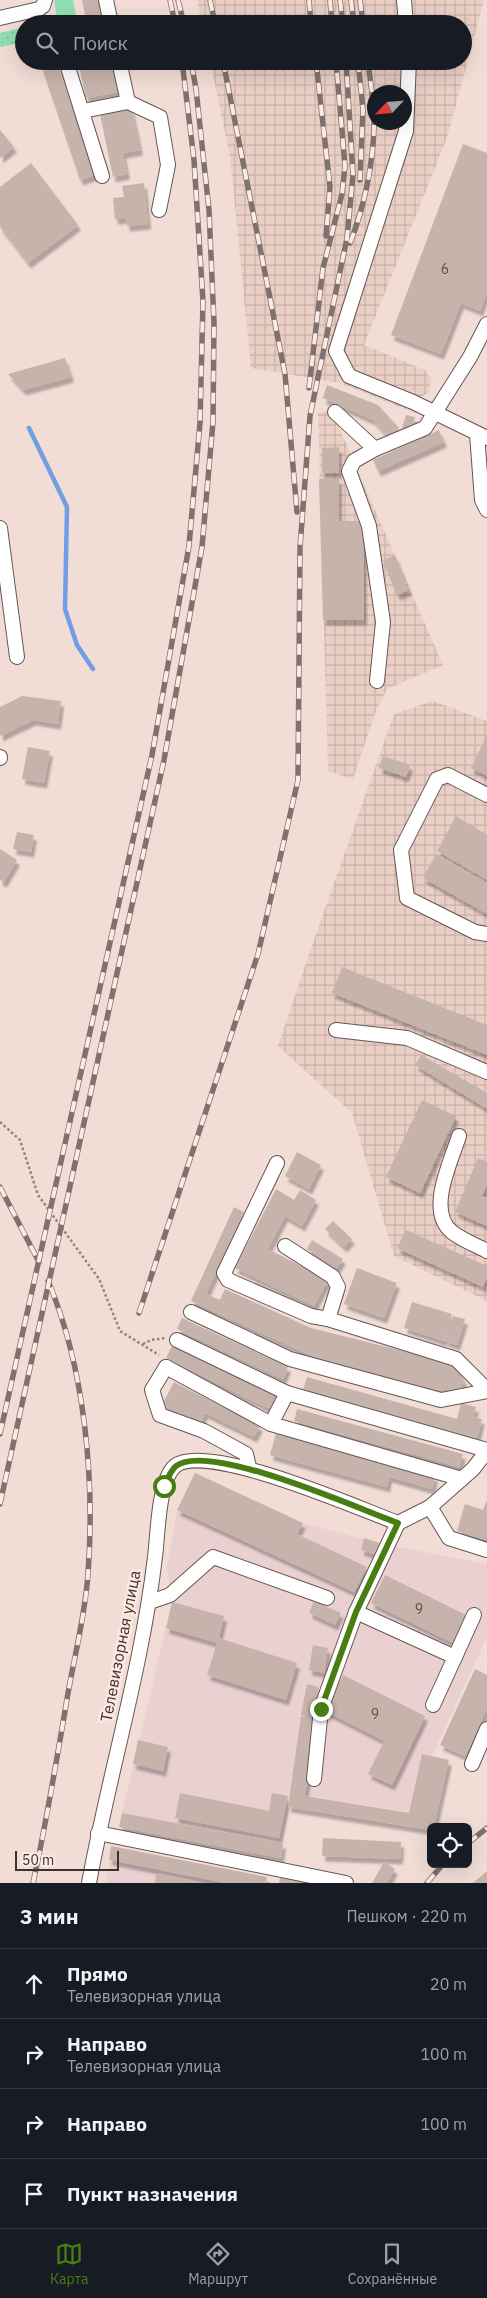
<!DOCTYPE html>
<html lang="ru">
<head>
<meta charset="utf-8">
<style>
	:root { --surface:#171b24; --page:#242831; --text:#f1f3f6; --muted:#9ea1a6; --line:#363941; --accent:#487d11 }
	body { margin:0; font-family:"IBM Plex Sans",sans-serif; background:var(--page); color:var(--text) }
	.controls { position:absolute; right:15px; bottom:15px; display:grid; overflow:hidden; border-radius:8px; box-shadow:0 5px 20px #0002 }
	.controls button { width:45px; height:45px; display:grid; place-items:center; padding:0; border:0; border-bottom:1px solid var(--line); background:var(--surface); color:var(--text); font:25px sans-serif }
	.compass { position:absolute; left:367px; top:85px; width:45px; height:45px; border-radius:50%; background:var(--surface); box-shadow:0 5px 20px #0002; rotate:244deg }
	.scale { position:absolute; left:15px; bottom:12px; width:104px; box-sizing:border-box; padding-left:5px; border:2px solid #3a322f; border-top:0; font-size:14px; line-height:18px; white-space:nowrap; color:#3a322f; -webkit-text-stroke:4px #feeae3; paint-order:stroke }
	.stop { position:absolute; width:15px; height:15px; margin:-11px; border:4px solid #487d11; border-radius:50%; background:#fff }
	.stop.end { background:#487d11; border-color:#fff; box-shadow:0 1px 5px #0008 }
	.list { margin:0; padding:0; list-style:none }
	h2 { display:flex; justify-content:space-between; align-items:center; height:65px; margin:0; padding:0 20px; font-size:21px }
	h2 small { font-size:16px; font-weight:400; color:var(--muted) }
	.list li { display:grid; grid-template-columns:32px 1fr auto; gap:15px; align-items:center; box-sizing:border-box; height:70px; padding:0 20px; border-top:1px solid var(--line) }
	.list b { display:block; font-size:19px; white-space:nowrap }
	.list p { margin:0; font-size:16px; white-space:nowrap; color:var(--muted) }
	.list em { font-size:16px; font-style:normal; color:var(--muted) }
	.icon { flex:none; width:28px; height:28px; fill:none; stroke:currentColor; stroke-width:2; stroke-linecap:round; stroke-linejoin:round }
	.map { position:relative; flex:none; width:487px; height:1883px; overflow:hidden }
	.search { position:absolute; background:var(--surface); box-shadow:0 5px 20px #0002; left:15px; right:15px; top:15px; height:55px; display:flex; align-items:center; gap:12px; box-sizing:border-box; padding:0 18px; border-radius:28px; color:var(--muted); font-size:19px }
	.sheet { height:345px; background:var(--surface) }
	nav { display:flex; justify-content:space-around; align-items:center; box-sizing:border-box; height:70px; border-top:1px solid var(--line); background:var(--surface); font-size:14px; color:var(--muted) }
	nav a { display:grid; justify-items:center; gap:2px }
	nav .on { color:var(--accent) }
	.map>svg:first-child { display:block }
	.commercial { fill:#ebd0d1 }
	.industrial { fill:url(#industrial-grid); fill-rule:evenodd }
	.grass { fill:#91dfb4 }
	.park { fill:url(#park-dots) }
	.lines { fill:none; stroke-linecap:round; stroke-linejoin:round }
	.stream { stroke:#709de4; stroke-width:4.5 }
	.building { fill:#c6b3ac; filter:url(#shadow) }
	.minor-casing { stroke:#665650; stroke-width:16 }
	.path { stroke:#90827d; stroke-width:2.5; stroke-dasharray:2.5 2.5; stroke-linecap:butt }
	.minor { stroke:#fff; stroke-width:14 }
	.rail-casing { stroke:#7f726e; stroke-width:5.5 }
	.rail { stroke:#feeae3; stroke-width:4; stroke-dasharray:11; stroke-linecap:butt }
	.route { stroke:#487d11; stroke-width:6 }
	.labels { text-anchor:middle; stroke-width:4.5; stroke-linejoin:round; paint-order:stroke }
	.number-label { font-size:14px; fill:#5d524e }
	.street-label { font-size:16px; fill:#3a322f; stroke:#feeae3 }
</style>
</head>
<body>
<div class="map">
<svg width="487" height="1883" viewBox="0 0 487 1883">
	<defs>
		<pattern id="industrial-grid" width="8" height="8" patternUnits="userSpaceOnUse" patternTransform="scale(1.25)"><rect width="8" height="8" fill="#eacfc5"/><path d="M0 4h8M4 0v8" fill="none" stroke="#c9b2aa"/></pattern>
		<pattern id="park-dots" width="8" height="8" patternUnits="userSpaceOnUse" patternTransform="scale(1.25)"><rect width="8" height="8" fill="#91dfb4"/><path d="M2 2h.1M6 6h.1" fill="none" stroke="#7ec09b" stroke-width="1.8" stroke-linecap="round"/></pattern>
		<filter id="shadow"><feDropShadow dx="3" dy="5.5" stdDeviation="1" flood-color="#0004"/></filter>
	</defs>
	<rect width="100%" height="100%" fill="#f1ddd6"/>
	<!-- commercial -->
	<g class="commercial">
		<polygon points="195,1473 303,1523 383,1544 487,1564 487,1637 432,1756 449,1760 436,1817 291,1793 283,1843 122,1813 172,1602 167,1566 177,1510"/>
		<polygon points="110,1860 226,1883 106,1883"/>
	</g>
	<!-- industrial -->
	<g class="industrial">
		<path d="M 197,0 L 484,0 L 447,138 L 364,345 L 425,370 L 431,379 L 429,393 L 422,396 L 415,413 L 340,383 L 251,368 L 230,156 L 210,61 L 463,61 L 463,24 L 202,24 ZM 374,92 L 404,92 L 404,122 L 374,122 Z"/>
		<polygon points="318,412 329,412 337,423 443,665 387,689 376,711 353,779 328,771"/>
		<polygon points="433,701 487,721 487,1301 394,1256 352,1113 278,1046 309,954 394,714"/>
	</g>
	<!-- grass -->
	<polygon class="grass" points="54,0 73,0 78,24 58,24"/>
	<!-- park -->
	<polygon class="park" points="24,27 24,42 0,47 0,33"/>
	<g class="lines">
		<!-- stream -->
		<polyline class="stream" points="29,428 67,507 65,609 77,645 93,669"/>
	</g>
	<!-- building -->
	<g class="building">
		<polygon points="82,0 99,0 104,24 87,24"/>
		<polygon points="78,61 112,61 118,92 86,98"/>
		<polygon points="58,66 95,175 80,180 43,71"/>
		<polygon points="131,108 140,150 123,153 127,174 113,177 100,114"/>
		<polygon points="0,130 14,147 0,158"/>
		<polygon points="463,144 487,153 487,292 480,311 461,303 441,354 391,335"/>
		<polygon points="31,163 78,225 28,263 0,227 0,187"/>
		<polygon points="144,183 148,224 127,226 126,218 115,219 113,198 124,197 122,186"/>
		<polygon points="65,358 71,377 23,390 8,374"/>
		<polygon points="327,385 378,405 399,428 388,437 373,420 323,398"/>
		<polygon points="406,415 415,417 411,430 402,428"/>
		<polygon points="439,430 444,442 378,471 373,460"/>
		<polygon points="339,447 339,473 322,473 322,448"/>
		<polygon points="319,479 339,479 339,521 363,521 364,620 323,620"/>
		<polygon points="395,555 409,590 397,595 383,560"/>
		<polygon points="22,696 61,701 58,724 33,720 0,736 0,707"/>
		<polygon points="487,735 487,776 471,768"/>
		<polygon points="28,747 50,751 44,783 22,779"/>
		<polygon points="383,756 410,765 406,777 379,768"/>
		<polygon points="456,816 487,835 487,880 437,851"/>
		<polygon points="17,832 34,835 31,852 13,849"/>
		<polygon points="0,849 17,860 4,882 0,880"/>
		<polygon points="436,854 487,883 487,914 423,878"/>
		<polygon points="342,967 487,1025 487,1055 332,993"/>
		<polygon points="421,1055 487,1093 487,1109 415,1065"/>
		<polygon points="422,1100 456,1116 420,1193 386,1177"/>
		<polygon points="297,1152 321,1165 309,1189 285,1176"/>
		<polygon points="478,1158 487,1162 487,1185 482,1196 487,1198 487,1226 455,1212"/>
		<polygon points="276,1189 294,1200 300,1190 316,1200 302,1226 285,1216 268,1249 328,1280 314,1306 235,1268"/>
		<polygon points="234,1207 244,1212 206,1294 220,1300 225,1289 311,1328 447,1362 457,1368 464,1381 459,1392 443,1392 319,1359 191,1301"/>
		<polygon points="333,1221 352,1239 344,1247 325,1229"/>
		<polygon points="406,1230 487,1266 487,1277 483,1287 397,1248"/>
		<polygon points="312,1240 343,1259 337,1268 307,1249"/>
		<polygon points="357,1268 397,1283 384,1318 344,1304"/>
		<polygon points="412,1302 452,1314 444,1341 404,1328"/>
		<polygon points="453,1316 465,1319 457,1345 445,1341"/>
		<polygon points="182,1318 288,1367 283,1379 177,1329"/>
		<polygon points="172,1346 280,1398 274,1411 166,1358"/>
		<polygon points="307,1377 457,1419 461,1403 476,1407 473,1417 482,1419 477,1438 303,1390"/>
		<polygon points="174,1382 260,1426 254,1437 205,1413 200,1424 162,1405"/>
		<polygon points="297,1409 463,1454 459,1467 294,1421"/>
		<polygon points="276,1433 435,1476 432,1489 389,1477 387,1487 270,1455"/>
		<polygon points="195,1473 303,1523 297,1534 367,1567 354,1592 177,1510"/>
		<polygon points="487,1500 487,1540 457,1531 465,1504 483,1510"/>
		<polygon points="364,1538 383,1544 379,1556 361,1550"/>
		<polygon points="385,1575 466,1615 453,1643 371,1603"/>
		<polygon points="314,1601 341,1613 335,1625 309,1613"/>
		<polygon points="172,1602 224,1616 219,1638 297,1663 286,1700 207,1675 217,1643 166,1628"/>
		<polygon points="313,1645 328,1648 324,1673 309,1670"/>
		<polygon points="475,1669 487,1675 487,1708 465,1756 440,1745"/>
		<polygon points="343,1675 425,1716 392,1785 368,1774 384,1741 325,1711"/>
		<polygon points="307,1684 319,1687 313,1717 301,1715"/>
		<polygon points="301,1716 317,1719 305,1796 409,1813 422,1754 449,1760 434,1827 431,1827 431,1830 288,1807"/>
		<polygon points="138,1740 168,1747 163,1771 133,1764"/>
		<polygon points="180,1793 269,1811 272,1793 288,1796 279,1838 175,1818"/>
		<polygon points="122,1813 283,1843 281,1858 119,1827"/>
		<polygon points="323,1838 401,1842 400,1859 322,1856"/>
		<polygon points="111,1846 267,1877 265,1883 226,1883 110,1860 109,1860"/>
		<polygon points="384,1862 395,1869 387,1883 372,1883"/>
		<polygon points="487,1871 487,1883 473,1883"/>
		<polygon points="156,1874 198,1882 197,1883 155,1883"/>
		<polygon points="280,1877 304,1882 304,1883 279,1883"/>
	</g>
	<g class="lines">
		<!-- minor casing -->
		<g class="minor-casing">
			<g id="minor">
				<polyline points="106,0 111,24"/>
				<polyline points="404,0 406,24"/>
				<polyline points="0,18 39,9 43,6 45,0"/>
				<polyline points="66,61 102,176"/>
				<polyline points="409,61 406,131 336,351 349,376 413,402 487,438"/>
				<polyline points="128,102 160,117 168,165 159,210"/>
				<polyline points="83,111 128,102 119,61"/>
				<polyline points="335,412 375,449 425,428 470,357 487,324"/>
				<polyline points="477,434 482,500 487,510"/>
				<polyline points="375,449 354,461 349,471 369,526 383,622 377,681"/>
				<polyline points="0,528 17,657"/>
				<polyline points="0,758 0,757"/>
				<polyline points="487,795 448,775 437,779 401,850 407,898 475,932 487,934"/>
				<polyline points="336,1030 407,1038 487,1072"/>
				<path d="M 459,1136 C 451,1162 426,1211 452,1232 C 462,1240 476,1245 487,1251"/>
				<polyline points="277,1163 224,1273 228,1280 311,1316 328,1319 456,1359 487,1390"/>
				<polyline points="285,1246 333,1277 338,1287 328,1319"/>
				<polyline points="191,1312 290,1359 441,1400 487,1391"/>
				<polyline points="177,1340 287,1393 487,1450"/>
				<polyline points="166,1367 271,1424 462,1479"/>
				<polyline points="166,1367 152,1390 160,1415 204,1431 246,1454 249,1467"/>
				<polyline points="271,1424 287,1393"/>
				<polyline points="430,1507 449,1538 487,1550"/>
				<polyline points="150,1602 170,1595 213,1557 327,1598"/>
				<polyline points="356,1612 455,1657 433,1705"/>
				<polyline points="455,1657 474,1615"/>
				<polyline points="472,1764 487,1729"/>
				<polyline points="314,1779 321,1709 356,1612 398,1523"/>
				<polyline points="98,1833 346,1883"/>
				<path d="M 89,1883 C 109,1774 142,1667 155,1557 C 158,1535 158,1481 175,1466 C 206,1441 360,1509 398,1523 L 430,1507 L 473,1469 L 487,1451"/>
			</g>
		</g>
		<!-- path -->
		<g class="path">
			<polyline points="0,1122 20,1140 38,1195 99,1279 120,1331 159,1355"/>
			<polyline points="143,1344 151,1340 166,1338"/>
		</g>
		<!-- minor -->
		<use href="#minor" class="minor"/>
		<!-- rail casing -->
		<g class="rail-casing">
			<g id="rail">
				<polyline points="170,0 175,24"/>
				<polyline points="178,0 184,24"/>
				<polyline points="210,0 215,24"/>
				<polyline points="309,0 311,24"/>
				<polyline points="330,0 332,24"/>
				<polyline points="340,0 343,24"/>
				<polyline points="351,0 354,24"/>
				<polyline points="360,0 363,24"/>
				<polyline points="223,61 285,374 297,512"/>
				<polyline points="316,61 330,187 326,236"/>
				<polyline points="358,61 363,110 360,180"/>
				<path d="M 350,243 C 364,208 373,165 374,127 C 375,105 370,82 368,61"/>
				<polyline points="309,388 323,268 342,194 345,166 336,61"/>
				<polyline points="0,1187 39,1262"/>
				<polyline points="139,1313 258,954 298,780 300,547 310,416 347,238 353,175 346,61"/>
				<polyline points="0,1434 152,755 189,546 200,423 203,301 194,160 182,61"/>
				<polyline points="0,1504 164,760 202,547 213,422 214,323 209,210 196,89 191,61"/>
				<polyline points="468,1843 487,1828"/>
				<path d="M 33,1883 C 46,1824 56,1764 66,1705 C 73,1661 85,1618 88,1574 C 95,1480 85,1368 48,1281"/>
				<polyline points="427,1883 443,1864"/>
			</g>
		</g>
		<!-- rail -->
		<use href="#rail" class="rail"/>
	</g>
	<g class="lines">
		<!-- route -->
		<path class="route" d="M 164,1486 C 167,1480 171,1470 176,1466 C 208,1441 359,1509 398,1523 L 356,1612 L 321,1709"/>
	</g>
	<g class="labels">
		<!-- number labels -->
		<g class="number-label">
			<text x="445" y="274">6</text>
			<text x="419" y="1614">9</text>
			<text x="375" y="1719">9</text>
		</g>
		<!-- street labels -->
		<g class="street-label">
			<text transform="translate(120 1646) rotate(-79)" y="6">Телевизорная улица</text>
		</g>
	</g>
</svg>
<div class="controls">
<button><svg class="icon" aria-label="locate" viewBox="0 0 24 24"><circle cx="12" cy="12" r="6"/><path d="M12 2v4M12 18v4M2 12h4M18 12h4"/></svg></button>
</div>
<svg class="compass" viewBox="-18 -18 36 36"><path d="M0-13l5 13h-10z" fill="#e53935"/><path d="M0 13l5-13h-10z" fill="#9ea1a6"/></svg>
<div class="scale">50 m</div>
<div class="stop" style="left:164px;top:1486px"></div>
<div class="stop end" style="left:321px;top:1709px"></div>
<div class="search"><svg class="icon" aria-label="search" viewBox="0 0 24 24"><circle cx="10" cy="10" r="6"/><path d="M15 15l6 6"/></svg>Поиск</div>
</div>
<section class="sheet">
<h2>3 мин<small>Пешком · 220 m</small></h2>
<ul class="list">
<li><svg class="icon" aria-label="ahead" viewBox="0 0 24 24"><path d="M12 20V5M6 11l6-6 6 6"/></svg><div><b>Прямо</b><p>Телевизорная улица</p></div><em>20 m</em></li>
<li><svg class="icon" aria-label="right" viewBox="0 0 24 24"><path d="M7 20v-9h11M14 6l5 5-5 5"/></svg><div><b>Направо</b><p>Телевизорная улица</p></div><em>100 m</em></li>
<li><svg class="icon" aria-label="right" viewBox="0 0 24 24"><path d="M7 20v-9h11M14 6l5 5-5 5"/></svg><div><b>Направо</b></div><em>100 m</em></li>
<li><svg class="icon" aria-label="arrive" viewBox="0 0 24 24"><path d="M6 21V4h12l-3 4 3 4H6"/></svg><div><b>Пункт назначения</b></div></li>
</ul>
</section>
<nav>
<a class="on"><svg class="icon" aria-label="map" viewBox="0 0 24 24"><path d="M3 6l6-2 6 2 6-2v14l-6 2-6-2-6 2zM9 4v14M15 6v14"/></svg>Карта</a>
<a><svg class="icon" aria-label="directions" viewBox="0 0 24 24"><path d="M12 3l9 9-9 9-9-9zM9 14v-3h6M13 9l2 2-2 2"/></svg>Маршрут</a>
<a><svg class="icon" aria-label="saved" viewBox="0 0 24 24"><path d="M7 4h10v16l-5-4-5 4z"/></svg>Сохранённые</a>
</nav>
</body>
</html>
